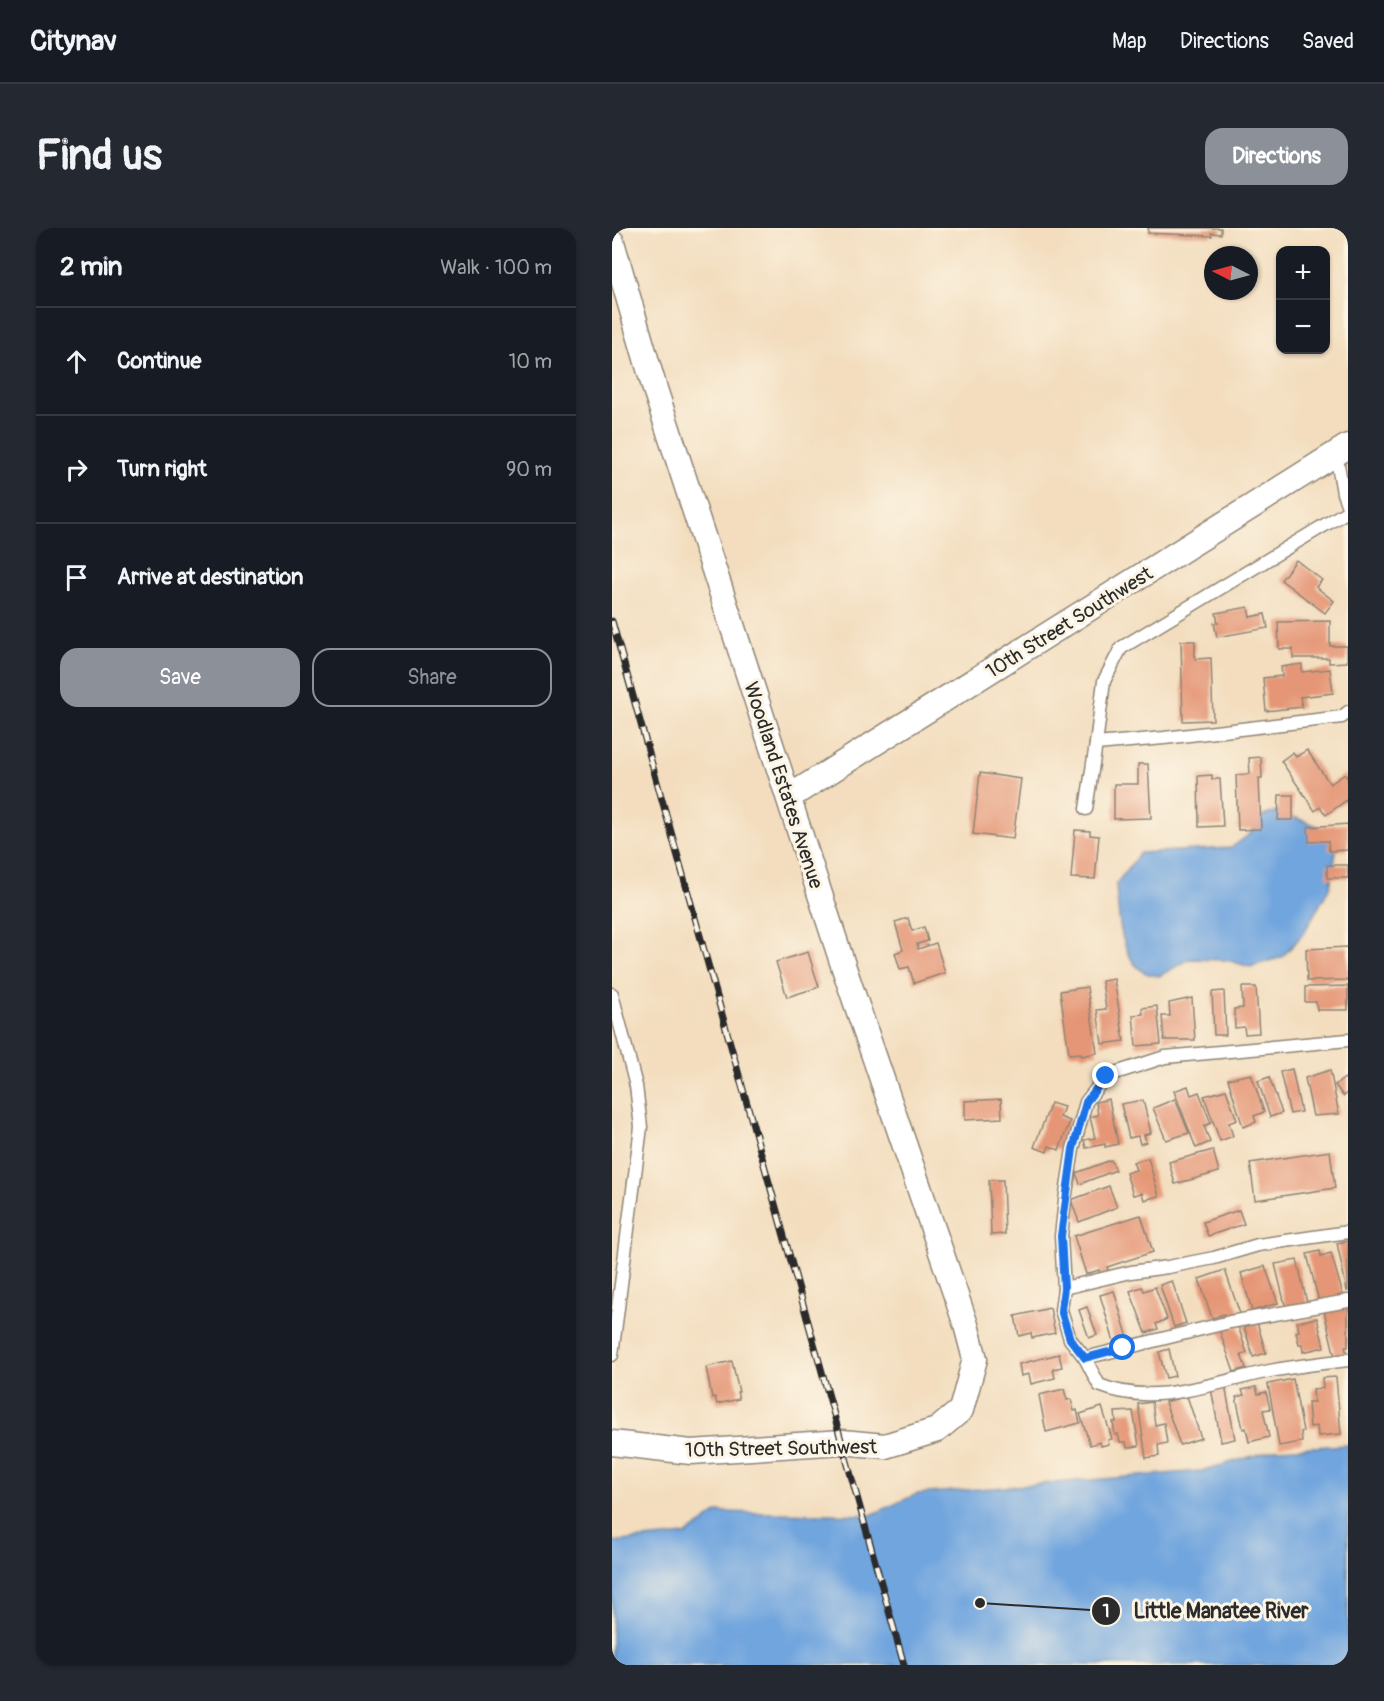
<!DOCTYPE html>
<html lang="en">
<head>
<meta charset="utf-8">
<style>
	:root { --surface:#171b24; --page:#242831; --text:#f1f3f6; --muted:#9ea1a6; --line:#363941; --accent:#8c9099 }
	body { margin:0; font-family:Pangolin,sans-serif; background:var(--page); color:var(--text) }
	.controls { position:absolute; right:18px; top:18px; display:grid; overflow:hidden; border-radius:12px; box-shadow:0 2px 4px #0004 }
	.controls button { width:54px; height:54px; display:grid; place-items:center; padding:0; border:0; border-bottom:2px solid var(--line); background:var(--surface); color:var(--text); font:30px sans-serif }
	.compass { position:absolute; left:592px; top:18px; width:54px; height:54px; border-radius:50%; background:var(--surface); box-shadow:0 2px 4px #0004; rotate:276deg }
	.stop { position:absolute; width:18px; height:18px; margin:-14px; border:4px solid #1a73e8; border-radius:50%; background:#fff }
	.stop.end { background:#1a73e8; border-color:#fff; box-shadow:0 2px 6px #0008 }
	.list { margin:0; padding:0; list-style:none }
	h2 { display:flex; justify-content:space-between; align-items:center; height:78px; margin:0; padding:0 24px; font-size:26px }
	h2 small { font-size:20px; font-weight:400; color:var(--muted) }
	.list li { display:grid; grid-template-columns:39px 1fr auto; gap:18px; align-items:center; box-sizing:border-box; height:108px; padding:0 24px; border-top:2px solid var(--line) }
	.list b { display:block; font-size:22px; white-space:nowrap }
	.list em { font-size:20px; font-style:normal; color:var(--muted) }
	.actions { display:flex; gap:12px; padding:18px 24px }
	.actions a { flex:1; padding:14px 0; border:2px solid var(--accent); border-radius:18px; text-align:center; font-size:21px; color:var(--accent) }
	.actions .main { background:var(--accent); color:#fff }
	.icon { flex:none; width:33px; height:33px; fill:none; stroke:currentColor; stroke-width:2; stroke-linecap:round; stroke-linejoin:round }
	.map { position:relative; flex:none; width:736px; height:1437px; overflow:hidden; border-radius:18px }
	header { display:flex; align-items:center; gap:36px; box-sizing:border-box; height:84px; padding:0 30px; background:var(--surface); border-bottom:2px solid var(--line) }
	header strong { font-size:28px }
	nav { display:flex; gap:33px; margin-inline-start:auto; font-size:21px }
	.intro { display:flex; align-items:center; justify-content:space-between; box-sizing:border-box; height:144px; padding:0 36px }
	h1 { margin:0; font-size:42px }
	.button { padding:15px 27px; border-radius:18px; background:var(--accent); color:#fff; font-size:21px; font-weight:700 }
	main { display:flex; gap:36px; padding:0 36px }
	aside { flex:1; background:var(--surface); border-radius:18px; box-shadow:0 2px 4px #0004 }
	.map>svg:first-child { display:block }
	.water { fill:#71a5de; stroke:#4e6884; stroke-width:1.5 }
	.building { fill:#e59676 }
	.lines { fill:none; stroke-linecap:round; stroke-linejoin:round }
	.lane-casing { stroke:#8f8474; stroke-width:15 }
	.street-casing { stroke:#8f8474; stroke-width:27 }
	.lane { stroke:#fff; stroke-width:12 }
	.street { stroke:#fff; stroke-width:24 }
	.rail-casing { stroke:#2b2b2b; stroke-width:7 }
	.rail { stroke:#fcf5e5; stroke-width:4.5; stroke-dasharray:14; stroke-linecap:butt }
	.route { stroke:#1a73e8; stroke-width:8 }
	.labels { text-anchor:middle; stroke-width:6; stroke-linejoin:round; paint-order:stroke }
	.street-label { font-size:20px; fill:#2b2b2b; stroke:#fcf5e5 }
	.leader { fill:none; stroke:#2b2b2b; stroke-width:2 }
	.callout-dot { fill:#2b2b2b; stroke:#fcf5e5; stroke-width:2 }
	.mark-label { font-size:18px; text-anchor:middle; font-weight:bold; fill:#fff }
	.callout-label { font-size:21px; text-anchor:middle; font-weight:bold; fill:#2b2b2b; stroke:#fcf5e5; stroke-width:6; stroke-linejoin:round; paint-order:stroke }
</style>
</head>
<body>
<header>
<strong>Citynav</strong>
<nav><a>Map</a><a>Directions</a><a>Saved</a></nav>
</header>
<div class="intro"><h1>Find us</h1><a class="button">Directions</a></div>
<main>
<aside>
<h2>2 min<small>Walk · 100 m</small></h2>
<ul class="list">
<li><svg class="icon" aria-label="ahead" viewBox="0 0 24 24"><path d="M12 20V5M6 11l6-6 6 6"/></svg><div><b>Continue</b></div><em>10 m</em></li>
<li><svg class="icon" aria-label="right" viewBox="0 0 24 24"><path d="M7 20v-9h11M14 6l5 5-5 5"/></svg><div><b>Turn right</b></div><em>90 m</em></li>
<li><svg class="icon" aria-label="arrive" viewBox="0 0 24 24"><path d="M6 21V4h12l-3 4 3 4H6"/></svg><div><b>Arrive at destination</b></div></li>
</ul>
<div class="actions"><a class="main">Save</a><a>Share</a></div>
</aside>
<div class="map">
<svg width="736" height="1437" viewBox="0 0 736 1437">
	<rect width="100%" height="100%" fill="#fcf5e5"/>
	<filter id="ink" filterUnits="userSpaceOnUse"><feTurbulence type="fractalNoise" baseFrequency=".0167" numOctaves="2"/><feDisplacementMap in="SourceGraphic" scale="12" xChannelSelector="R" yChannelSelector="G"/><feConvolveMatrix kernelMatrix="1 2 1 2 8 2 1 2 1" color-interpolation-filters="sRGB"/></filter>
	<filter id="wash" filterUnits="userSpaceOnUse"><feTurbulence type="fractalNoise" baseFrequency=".008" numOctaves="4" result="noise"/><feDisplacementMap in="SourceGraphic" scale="24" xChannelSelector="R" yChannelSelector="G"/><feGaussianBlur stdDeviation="1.35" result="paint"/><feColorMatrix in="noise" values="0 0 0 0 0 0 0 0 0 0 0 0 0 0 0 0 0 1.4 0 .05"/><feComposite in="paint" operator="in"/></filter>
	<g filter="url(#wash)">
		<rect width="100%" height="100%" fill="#f3ddbe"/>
		<!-- water -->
		<g class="water">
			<path d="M 666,583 L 721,604 L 726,613 L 718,659 L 691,706 L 670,729 L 638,739 L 615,732 L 578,731 L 547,748 C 542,747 533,746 529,742 C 507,725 506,681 504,656 L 528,625 L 619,620 L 639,605 L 651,588 Z"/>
			<polygon points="736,1217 736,1437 0,1437 0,1314 74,1307 106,1284 259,1287 305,1266 589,1243 665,1221"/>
		</g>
		<g id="blocks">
			<!-- building -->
			<g class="building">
				<polygon points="536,0 609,0 609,6 599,5 600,8 536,5"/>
				<polygon points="684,332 710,352 704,359 722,373 713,385 669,352"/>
				<polygon points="636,379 638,389 653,386 656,400 605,409 602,395 606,395 604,385"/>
				<polygon points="718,393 718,418 735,418 735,434 717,435 717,430 681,430 681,421 667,421 666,394"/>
				<polygon points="569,413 583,413 583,431 599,430 601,492 571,493"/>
				<polygon points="690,436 690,444 718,441 721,465 688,469 690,479 654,483 651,450 670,448 669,439"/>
				<polygon points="695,522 718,556 733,546 736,551 736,571 714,587 708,579 703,583 669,533 681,524 684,529"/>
				<polygon points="649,529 650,550 647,550 649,601 626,602 624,547 638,546 637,530"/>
				<polygon points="526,536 536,536 539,590 502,591 502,556 526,556"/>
				<polygon points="368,545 409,551 401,611 361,606"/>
				<polygon points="600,547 600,551 608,551 611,598 587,599 586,548"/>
				<polygon points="667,567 681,567 681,592 666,592"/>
				<polygon points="736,596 736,622 717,623 716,613 697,614 696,599"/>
				<polygon points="463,602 478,603 478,607 487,608 483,651 459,650"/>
				<rect x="715" y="637" width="21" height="13"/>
				<polygon points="296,690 300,703 312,699 316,713 305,716 306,721 324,715 333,745 302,755 297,739 288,741 283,725 291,722 283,694"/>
				<polygon points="736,719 736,752 695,753 694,721"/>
				<polygon points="196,724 207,759 175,769 164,734"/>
				<polygon points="502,751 512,813 490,816 485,782 494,781 490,753"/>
				<polygon points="736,758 736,782 705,782 704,774 693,774 693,759"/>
				<polygon points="475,759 485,825 469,828 469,825 457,826 448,763"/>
				<polygon points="630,759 644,759 647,805 633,806 632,799 623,800 622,781 631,780"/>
				<polygon points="612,763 614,807 602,807 600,764"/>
				<polygon points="580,770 583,812 552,812 550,788 558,788 557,775"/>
				<polygon points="545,778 549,816 524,818 521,787 531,786 530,780"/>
				<polygon points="680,841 689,884 678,886 668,844"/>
				<polygon points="718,842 727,886 701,888 693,850"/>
				<polygon points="639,846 652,884 642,888 644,894 631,899 616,851"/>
				<polygon points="736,848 736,865 731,868 723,857"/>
				<polygon points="657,849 670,885 658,889 646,853"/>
				<polygon points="576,858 579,867 587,864 599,895 592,898 598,914 584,920 562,863"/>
				<polygon points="614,862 625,892 617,895 621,908 608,913 592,868"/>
				<polygon points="389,871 390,890 353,892 353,873"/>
				<polygon points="497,871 506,916 493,919 493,916 474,920 472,912 483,910 478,889 486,887 484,874"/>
				<polygon points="563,871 577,905 554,912 541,880"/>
				<polygon points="531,872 539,905 532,907 534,914 528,916 526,908 517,910 509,876"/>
				<polygon points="439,875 452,879 448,889 458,893 447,922 437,918 435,924 422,919"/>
				<polygon points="601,922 607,944 563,956 557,934"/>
				<polygon points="718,923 723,960 643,972 638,935"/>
				<polygon points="536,930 547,968 532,972 530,965 521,967 514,945 524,942 521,934"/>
				<polygon points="499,932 504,942 468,956 464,945"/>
				<polygon points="377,952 391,952 393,1006 379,1007"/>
				<polygon points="497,958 505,979 467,994 459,972"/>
				<polygon points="627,982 632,996 596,1008 591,994"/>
				<polygon points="529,987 541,1024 495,1039 497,1047 489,1049 487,1042 474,1046 462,1008"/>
				<polygon points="736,1013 736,1063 735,1063 725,1015"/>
				<polygon points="708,1023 709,1028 719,1025 731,1067 707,1074 695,1026"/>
				<polygon points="685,1032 696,1079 674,1081 663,1036"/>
				<polygon points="653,1038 666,1075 640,1083 629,1045"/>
				<polygon points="613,1042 628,1086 613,1091 612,1086 600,1090 587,1051"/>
				<polygon points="560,1053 574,1095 562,1099 548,1057"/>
				<polygon points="530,1059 532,1063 543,1059 555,1091 544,1096 546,1101 534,1105 518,1063"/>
				<polygon points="502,1063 516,1110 502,1114 488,1067"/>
				<polygon points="734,1078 736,1081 736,1119 733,1119 735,1126 723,1129 712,1083"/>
				<polygon points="475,1079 485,1107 477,1110 467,1082"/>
				<polygon points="438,1080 443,1105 420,1110 419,1105 407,1108 403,1088"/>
				<polygon points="705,1090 712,1119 691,1124 690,1116 687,1116 684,1104 687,1103 685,1094"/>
				<polygon points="645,1094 654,1125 641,1129 632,1098"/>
				<polygon points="619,1096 620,1100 626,1098 635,1125 629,1127 634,1140 622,1144 607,1101"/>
				<polygon points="557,1121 563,1148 554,1150 547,1124"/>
				<polygon points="447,1126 450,1139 441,1141 443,1150 419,1156 417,1146 409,1148 407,1136"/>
				<polygon points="120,1133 127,1164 125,1164 127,1171 105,1176 103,1169 100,1170 94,1139"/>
				<polygon points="724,1149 729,1206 706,1208 705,1198 698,1199 696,1174 702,1174 701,1161 711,1160 710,1150"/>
				<polygon points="681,1151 691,1203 689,1204 690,1214 667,1218 656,1156"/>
				<polygon points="613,1157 623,1211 609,1214 599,1160"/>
				<polygon points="644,1159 646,1166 654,1164 658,1181 651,1182 657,1209 637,1214 634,1200 631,1201 624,1169 632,1167 630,1162"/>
				<polygon points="452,1161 455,1172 459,1171 462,1183 465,1182 468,1195 434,1204 427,1167"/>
				<polygon points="575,1168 589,1210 568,1217 553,1174"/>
				<polygon points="540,1174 543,1197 552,1195 555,1215 546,1217 547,1228 534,1230 526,1176"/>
				<polygon points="490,1179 500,1211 496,1212 497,1216 489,1218 488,1214 478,1217 468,1186"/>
				<polygon points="521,1183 527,1218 515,1220 514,1214 508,1214 506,1206 503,1207 501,1194 504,1194 503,1184"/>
			</g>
		</g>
	</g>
	<g filter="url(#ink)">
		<use href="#blocks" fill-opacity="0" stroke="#8f8474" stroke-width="1.5"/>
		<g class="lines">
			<!-- lane casing -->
			<g class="lane-casing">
				<g id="lane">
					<polyline points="724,225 731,265 736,279"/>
					<polyline points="484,516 492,453 509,420 736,283"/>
					<polyline points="474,581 484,516 552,510 730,489 736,484"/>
					<polyline points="0,766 24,858 29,899 0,1127"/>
					<path d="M 736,812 L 553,829 L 494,848 L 474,874 L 461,921 L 453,972 L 449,1008 L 452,1060 L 449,1082 L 458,1111 L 473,1130 L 487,1157 C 543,1180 602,1154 658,1143 C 684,1138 710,1135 736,1132"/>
					<polyline points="452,1060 519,1044 556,1039 602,1030 646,1017 736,1004"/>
					<polyline points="473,1130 618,1094 736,1073"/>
				</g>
			</g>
			<!-- street casing -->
			<g class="street-casing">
				<g id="street">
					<polyline points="0,14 42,158 233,743 354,1097 363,1131 349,1182 325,1202 273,1218 230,1214 79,1224 0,1215"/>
					<polyline points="177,569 736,218"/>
				</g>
			</g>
			<!-- lane -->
			<use href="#lane" class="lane"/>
			<!-- street -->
			<use href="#street" class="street"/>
			<!-- rail casing -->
			<g class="rail-casing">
				<polyline id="rail" points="0,393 292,1437"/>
			</g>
			<!-- rail -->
			<use href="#rail" class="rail"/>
		</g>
	</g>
	<g class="lines" filter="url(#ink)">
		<!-- route -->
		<polyline class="route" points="494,848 474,874 461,921 449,1008 452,1060 449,1082 458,1111 473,1130 511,1120"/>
	</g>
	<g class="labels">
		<!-- street labels -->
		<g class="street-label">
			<text transform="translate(457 394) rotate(-32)" y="7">10th Street Southwest</text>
			<text transform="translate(172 557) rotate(72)" y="7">Woodland Estates Avenue</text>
			<text transform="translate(169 1220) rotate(-1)" y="7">10th Street Southwest</text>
		</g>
	</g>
	<!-- callouts -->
	<path class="leader" d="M368 1375L494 1383"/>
	<g class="callout-dot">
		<circle cx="368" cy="1375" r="6"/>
		<circle cx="494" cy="1383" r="15"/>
	</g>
	<g class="mark-label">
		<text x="494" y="1389">1</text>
	</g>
	<g class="callout-label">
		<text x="609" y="1390">Little Manatee River</text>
	</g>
</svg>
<div class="controls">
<button>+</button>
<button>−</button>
</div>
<svg class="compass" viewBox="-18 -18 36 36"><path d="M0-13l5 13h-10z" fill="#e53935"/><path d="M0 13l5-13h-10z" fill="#9ea1a6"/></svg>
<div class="stop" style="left:511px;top:1120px"></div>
<div class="stop end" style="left:494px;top:848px"></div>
</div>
</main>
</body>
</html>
